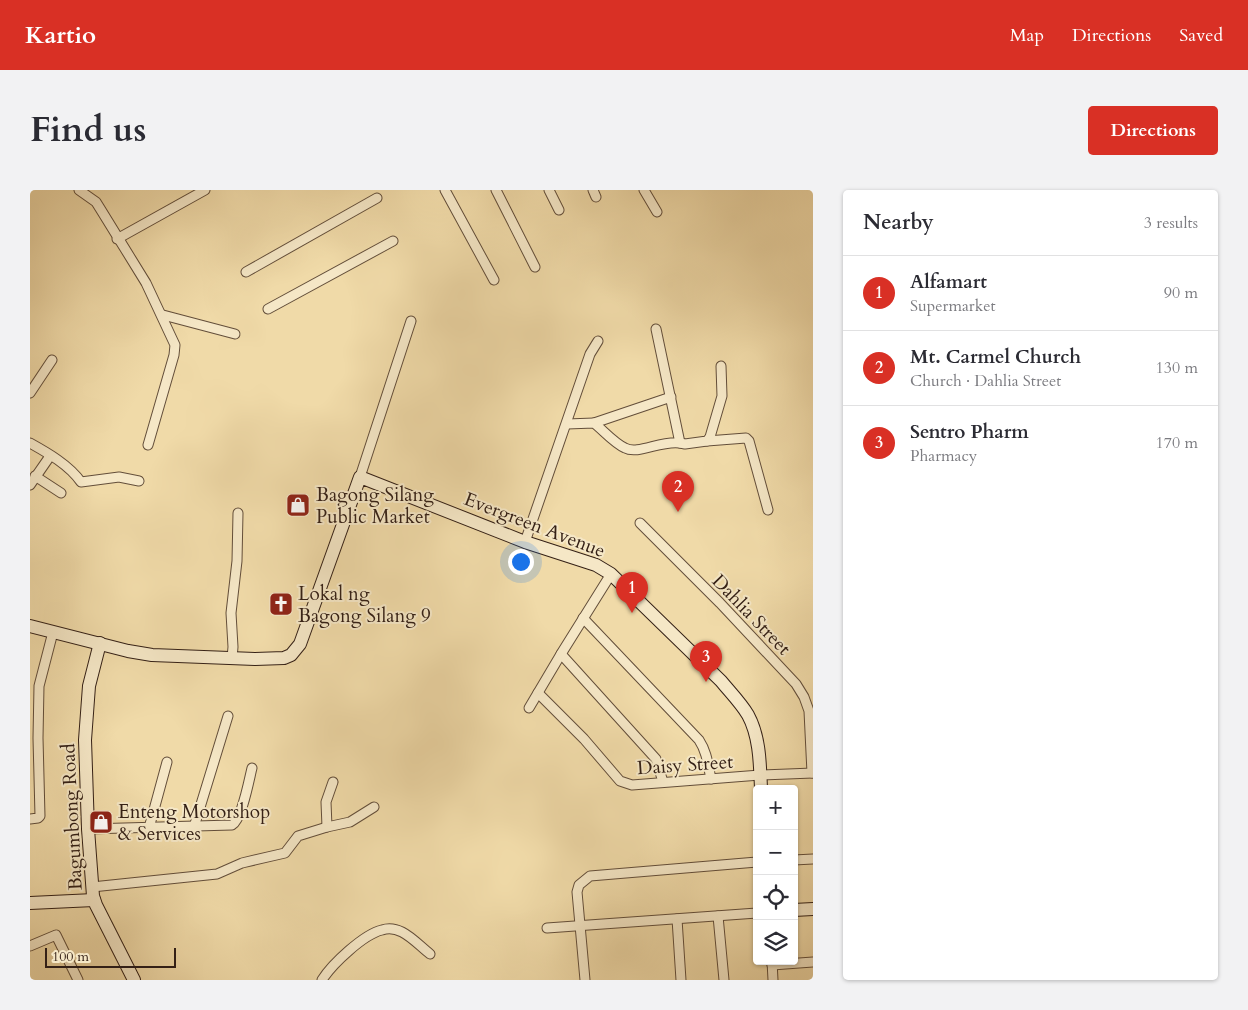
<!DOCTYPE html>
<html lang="en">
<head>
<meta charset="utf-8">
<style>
	:root { --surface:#fff; --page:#f2f2f3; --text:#2b2b33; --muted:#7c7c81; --line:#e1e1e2; --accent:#d93025 }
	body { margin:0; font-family:Cardo,serif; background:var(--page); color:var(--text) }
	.controls { position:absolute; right:15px; bottom:15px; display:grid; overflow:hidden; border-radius:5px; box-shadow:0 1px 4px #0004 }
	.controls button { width:45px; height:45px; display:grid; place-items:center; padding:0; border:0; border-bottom:1px solid var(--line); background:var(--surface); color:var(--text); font:25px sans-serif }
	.scale { position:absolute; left:15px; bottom:12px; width:131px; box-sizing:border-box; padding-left:5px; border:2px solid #342016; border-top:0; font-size:14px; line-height:18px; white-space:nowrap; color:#342016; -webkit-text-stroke:4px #f5e7c6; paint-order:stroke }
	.you { position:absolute; left:490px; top:371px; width:18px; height:18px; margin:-12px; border:4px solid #fff; border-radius:50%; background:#1a73e8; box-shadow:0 0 0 8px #1a73e833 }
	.badge { display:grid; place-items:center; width:32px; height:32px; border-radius:50%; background:var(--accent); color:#fff; font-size:16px; font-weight:700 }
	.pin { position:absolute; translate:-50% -41px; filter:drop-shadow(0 1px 2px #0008) }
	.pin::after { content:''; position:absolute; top:26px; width:18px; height:15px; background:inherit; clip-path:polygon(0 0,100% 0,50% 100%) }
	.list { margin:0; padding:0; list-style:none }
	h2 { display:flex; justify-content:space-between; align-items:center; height:65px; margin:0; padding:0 20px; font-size:21px }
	h2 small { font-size:16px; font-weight:400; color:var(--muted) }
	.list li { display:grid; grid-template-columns:32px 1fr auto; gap:15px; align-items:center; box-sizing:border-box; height:75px; padding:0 20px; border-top:1px solid var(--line) }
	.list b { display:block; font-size:19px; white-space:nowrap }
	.list p { margin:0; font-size:16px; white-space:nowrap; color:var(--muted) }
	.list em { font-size:16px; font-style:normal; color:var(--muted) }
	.icon { flex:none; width:28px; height:28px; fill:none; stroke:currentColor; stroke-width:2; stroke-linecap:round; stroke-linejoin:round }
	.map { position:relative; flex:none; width:783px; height:790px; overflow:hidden; border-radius:5px }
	header { display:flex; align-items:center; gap:30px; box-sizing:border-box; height:70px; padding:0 25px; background:var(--accent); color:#fff }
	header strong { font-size:24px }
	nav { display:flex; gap:28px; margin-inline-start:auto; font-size:18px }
	.intro { display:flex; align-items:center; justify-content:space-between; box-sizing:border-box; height:120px; padding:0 30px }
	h1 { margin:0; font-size:35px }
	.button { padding:12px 22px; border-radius:5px; background:var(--accent); color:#fff; font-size:18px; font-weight:700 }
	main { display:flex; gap:30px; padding:0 30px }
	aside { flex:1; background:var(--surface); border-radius:5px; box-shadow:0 1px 4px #0004 }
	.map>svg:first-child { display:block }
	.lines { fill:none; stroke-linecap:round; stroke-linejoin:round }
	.street-casing { stroke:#634e3a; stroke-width:11 }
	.secondary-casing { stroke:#342016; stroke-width:14 }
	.street { stroke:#f5e7c6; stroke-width:9 }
	.secondary { stroke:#f5e7c6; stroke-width:12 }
	.labels { text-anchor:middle; stroke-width:4; stroke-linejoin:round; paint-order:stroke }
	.poi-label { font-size:19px; fill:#342016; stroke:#f5e7c6; text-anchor:start }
	.street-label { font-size:19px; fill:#342016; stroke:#f5e7c6 }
</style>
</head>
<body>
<header>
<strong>Kartio</strong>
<nav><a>Map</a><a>Directions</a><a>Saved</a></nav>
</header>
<div class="intro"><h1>Find us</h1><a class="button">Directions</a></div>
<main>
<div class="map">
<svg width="783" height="790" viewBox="0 0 783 790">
	<rect width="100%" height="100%" fill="#f0daa8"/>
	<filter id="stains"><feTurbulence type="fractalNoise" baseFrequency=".004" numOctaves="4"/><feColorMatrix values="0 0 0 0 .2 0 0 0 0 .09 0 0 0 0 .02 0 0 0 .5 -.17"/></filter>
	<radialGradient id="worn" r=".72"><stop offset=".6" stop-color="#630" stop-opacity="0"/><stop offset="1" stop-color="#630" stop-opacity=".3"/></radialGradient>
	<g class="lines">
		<!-- street casing -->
		<g class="street-casing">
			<g id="street">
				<polyline points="49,0 66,12 71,20 116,93 145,155 144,165 118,255"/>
				<polyline points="415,0 464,90"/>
				<polyline points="466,0 505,77"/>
				<polyline points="519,0 529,20"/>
				<polyline points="563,0 566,7"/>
				<polyline points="614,0 627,22"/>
				<polyline points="87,49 175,0"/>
				<polyline points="216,82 347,8"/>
				<polyline points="238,119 363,51"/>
				<polyline points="133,125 205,144"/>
				<polyline points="0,203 22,170"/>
				<polyline points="564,233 641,207"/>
				<path d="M 537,234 L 564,233 C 574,241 584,253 595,258 C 608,265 631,250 650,253 L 626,139"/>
				<polyline points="677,251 716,248 719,251 738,320"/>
				<path d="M 0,253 C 18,263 39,275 51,292 L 89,287 L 109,291"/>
				<polyline points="650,253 655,254 677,251 680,247 692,206 691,176"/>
				<polyline points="5,286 31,303"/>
				<polyline points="330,287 381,131"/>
				<polyline points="0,295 18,269 19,265"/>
				<polyline points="610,333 690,413 766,494 774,507 779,521 782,583"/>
				<polyline points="495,352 560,164 568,151"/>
				<path d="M 553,428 L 669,550 C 677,562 678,575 681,589"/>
				<polyline points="531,464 626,569 633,592"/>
				<polyline points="202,468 203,457 201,423 207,371 208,323"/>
				<polyline points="508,503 554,549 590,591 602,595 730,585 783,583"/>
				<polyline points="499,518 531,464 581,384"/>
				<polyline points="0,629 8,628 10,626 8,548 9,496 23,442"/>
				<polyline points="164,637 198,526"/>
				<polyline points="297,637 296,612 303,592"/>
				<polyline points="119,638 137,572"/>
				<path d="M 58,639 L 202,635 C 212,629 219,590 222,578"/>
				<polyline points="764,670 783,669"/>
				<polyline points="62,697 187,684 212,673 255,663 268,646 297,637 320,632 344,617"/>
				<polyline points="688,726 694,790"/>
				<polyline points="647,729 651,790"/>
				<polyline points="517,738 727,723"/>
				<polyline points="0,756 26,745 48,790"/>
				<polyline points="742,771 743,790"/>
				<polyline points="742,775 783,772"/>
				<path d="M 292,790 C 302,774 334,744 352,740 C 358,738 366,739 372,742 C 382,747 391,757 400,764"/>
				<polyline points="555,790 547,702 549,695 560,686 727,672"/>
			</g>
		</g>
		<!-- secondary casing -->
		<g class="secondary-casing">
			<g id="secondary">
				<path d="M 0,436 L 98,461 L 122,465 L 225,469 L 254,468 L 261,465 L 270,454 L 330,287 L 495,352 L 566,375 L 581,384 L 691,491 C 700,502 711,513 718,525 C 730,547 730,575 731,599"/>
				<polyline points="70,453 59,496 55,550 58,639 63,706 66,715 104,790"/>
				<polyline points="0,713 64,710"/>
				<polyline points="764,720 783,719"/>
			</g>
		</g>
		<!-- street -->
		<use href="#street" class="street"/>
		<!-- secondary -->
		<use href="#secondary" class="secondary"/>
	</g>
	<!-- icons -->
	<defs>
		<g id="shop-square" transform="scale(1.25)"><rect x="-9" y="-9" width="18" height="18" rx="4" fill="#8f2418" stroke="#f5e7c6"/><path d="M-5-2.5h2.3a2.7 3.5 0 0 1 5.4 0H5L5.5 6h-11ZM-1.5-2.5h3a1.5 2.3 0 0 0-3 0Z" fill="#fff"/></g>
		<g id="church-square" transform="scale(1.25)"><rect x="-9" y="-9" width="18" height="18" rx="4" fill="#8f2418" stroke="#f5e7c6"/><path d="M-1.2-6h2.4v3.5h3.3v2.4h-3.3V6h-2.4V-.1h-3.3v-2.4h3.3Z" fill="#fff"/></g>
	</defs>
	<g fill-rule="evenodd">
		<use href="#shop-square" x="268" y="315"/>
		<use href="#church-square" x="251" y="414"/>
		<use href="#shop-square" x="71" y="632"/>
	</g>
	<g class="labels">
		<!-- poi labels -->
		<g class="poi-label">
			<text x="286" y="311">Bagong Silang<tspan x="286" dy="22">Public Market</tspan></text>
			<text x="268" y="410">Lokal ng<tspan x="268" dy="22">Bagong Silang 9</tspan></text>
			<text x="88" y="628">Enteng Motorshop<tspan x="88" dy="22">&amp; Services</tspan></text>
		</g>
		<!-- street labels -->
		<g class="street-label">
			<text transform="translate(505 334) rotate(21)" y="7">Evergreen Avenue</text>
			<text transform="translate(722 424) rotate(46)" y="7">Dahlia Street</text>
			<text transform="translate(655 574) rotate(-4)" y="7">Daisy Street</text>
			<text transform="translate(41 627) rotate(-93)" y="7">Bagumbong Road</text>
		</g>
	</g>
	<rect width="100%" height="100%" filter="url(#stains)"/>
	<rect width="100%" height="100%" fill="url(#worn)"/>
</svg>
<div class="controls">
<button>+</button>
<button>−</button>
<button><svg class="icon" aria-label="locate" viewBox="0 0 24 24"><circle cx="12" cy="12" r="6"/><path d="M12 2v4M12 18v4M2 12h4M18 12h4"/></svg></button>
<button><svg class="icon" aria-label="layers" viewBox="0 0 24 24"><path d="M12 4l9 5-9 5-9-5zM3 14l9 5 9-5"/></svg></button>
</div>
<div class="scale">100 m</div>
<div class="you"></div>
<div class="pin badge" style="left:602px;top:423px">1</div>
<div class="pin badge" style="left:648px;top:322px">2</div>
<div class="pin badge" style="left:676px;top:492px">3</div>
</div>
<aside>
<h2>Nearby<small>3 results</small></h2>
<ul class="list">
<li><span class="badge">1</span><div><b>Alfamart</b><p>Supermarket</p></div><em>90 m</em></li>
<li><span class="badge">2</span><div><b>Mt. Carmel Church</b><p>Church · Dahlia Street</p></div><em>130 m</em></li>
<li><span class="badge">3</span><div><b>Sentro Pharm</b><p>Pharmacy</p></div><em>170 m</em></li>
</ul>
</aside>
</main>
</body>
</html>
